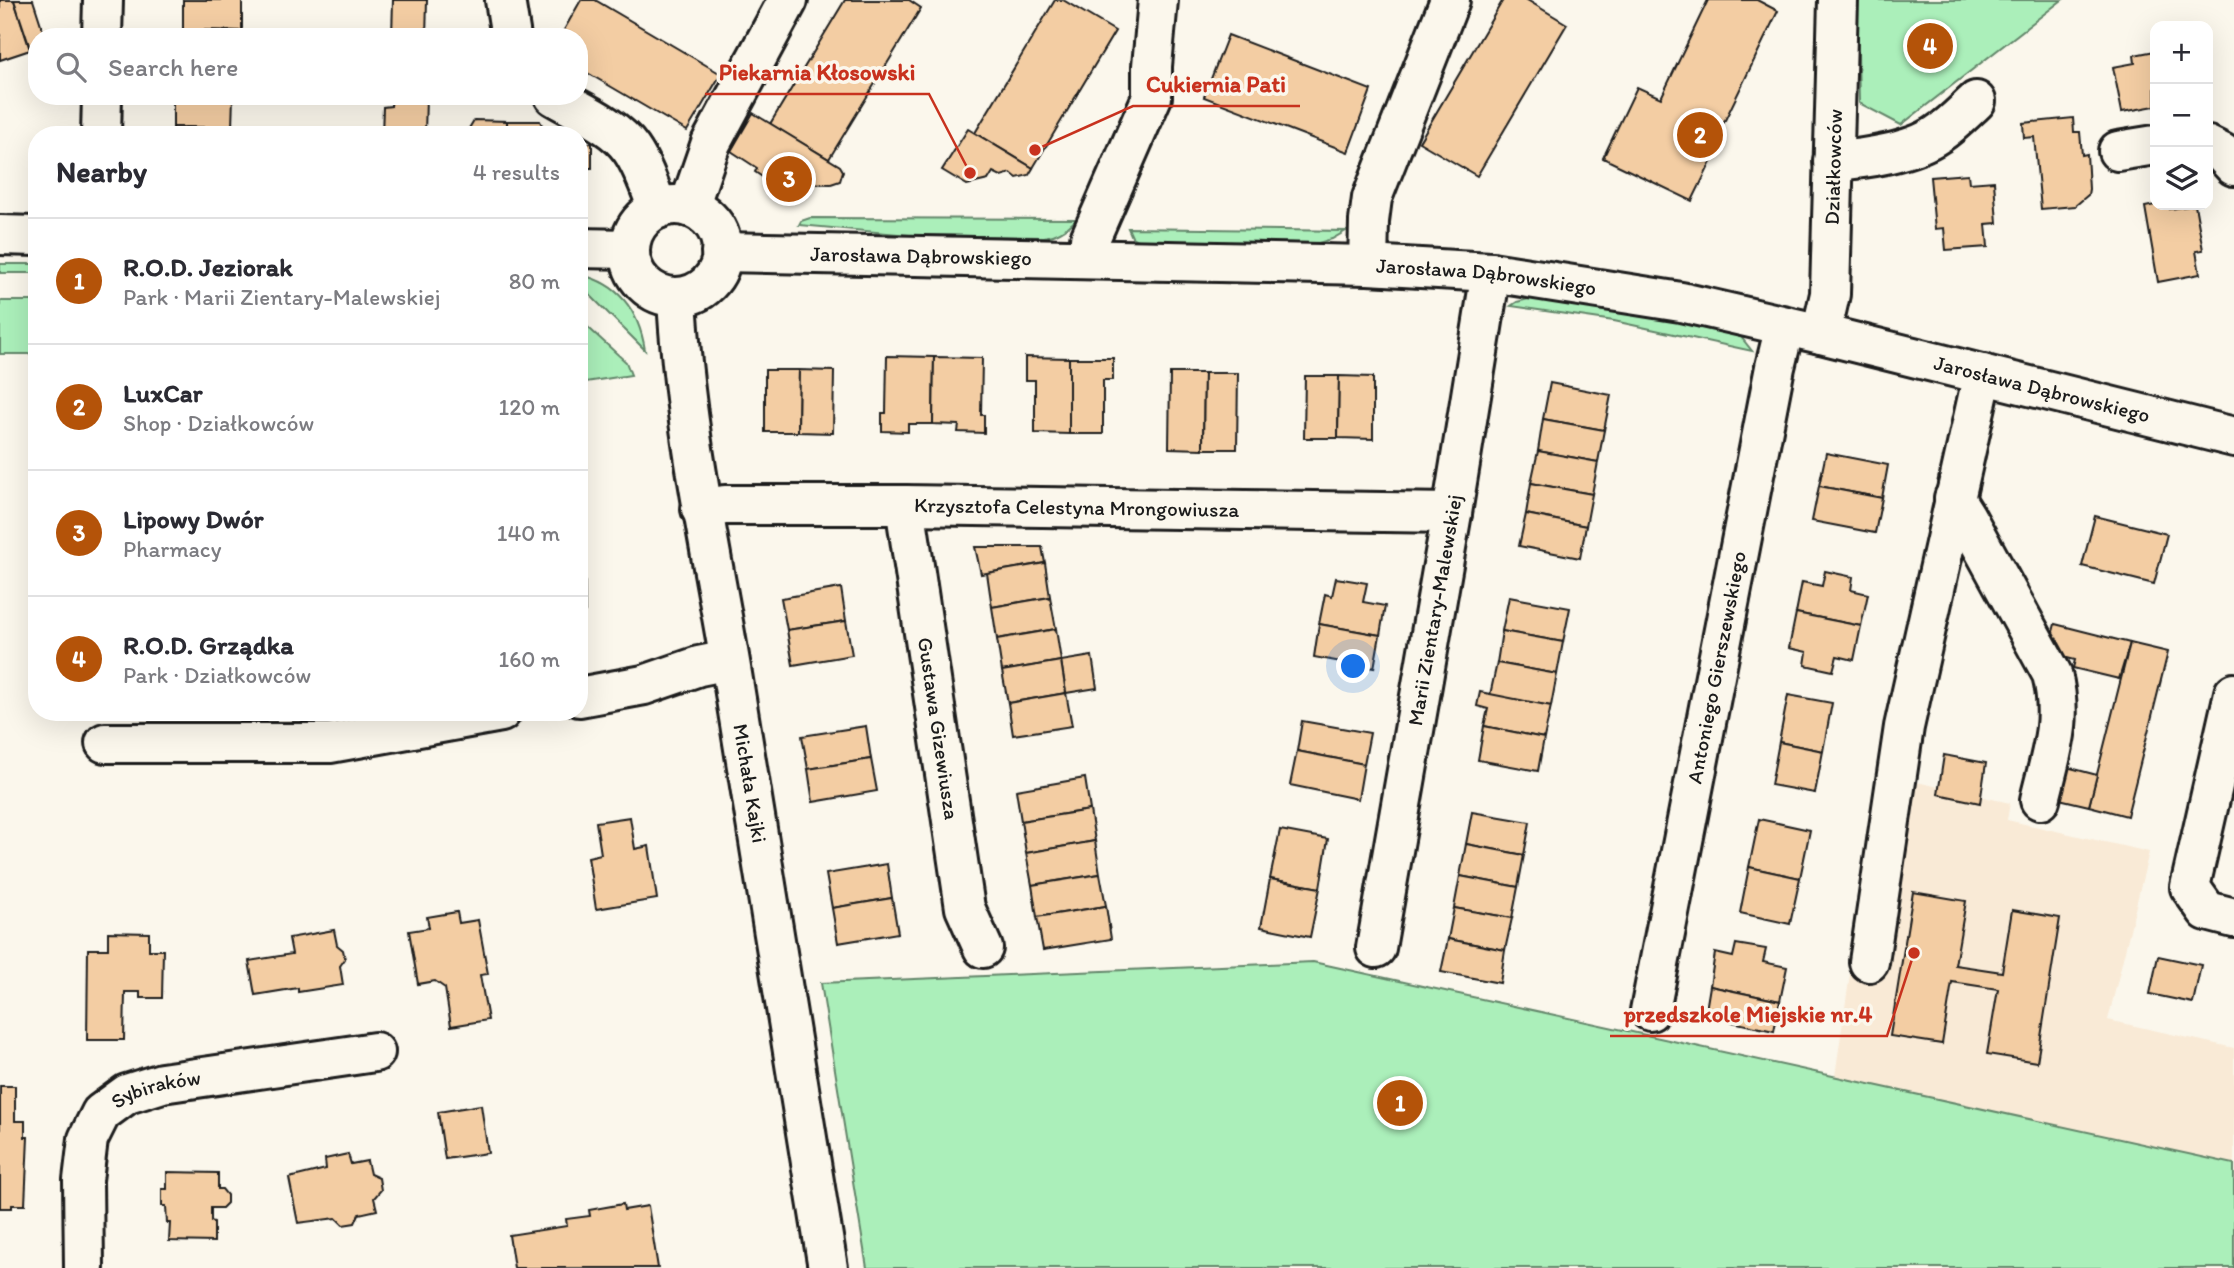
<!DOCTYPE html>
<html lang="en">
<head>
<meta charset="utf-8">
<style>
	:root { --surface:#fff; --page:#f7f7f7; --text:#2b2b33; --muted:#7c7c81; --line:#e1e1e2; --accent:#b45309 }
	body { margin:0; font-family:Itim,sans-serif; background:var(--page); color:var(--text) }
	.controls { position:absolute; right:21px; top:21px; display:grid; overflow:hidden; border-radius:14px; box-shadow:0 7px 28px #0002 }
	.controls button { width:63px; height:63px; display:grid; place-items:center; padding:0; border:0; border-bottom:2px solid var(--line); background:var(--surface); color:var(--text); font:35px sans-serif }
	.you { position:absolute; left:1354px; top:667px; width:24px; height:24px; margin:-18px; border:5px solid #fff; border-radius:50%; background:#1a73e8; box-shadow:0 0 0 10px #1a73e833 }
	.badge { display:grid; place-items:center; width:46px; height:46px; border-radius:50%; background:var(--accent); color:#fff; font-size:23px; font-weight:700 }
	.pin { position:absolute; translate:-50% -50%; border:4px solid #fff; box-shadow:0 2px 7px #0006 }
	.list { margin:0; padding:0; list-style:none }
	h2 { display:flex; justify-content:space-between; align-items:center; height:91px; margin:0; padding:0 28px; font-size:30px }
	h2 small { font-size:23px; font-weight:400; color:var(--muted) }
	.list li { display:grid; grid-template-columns:46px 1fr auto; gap:21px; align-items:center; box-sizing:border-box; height:126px; padding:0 28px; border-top:2px solid var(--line) }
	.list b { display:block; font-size:26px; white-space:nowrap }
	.list p { margin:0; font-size:23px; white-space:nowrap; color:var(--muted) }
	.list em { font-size:23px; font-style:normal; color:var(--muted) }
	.icon { flex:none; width:38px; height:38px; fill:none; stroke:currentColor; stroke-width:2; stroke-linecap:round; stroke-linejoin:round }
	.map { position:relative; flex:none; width:2234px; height:1268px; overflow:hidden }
	.search { position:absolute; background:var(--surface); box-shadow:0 7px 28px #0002; left:28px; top:28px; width:560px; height:77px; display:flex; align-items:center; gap:18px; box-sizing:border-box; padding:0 24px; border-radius:28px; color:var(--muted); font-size:26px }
	.panel { position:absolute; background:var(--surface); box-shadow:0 7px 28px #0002; left:28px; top:126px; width:560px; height:595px; border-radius:28px }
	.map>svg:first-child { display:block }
	.built { fill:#f9ead6 }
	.green { fill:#abefba; stroke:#64866b; stroke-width:2 }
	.building { fill:#f3cda3; stroke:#1c1c1c; stroke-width:2 }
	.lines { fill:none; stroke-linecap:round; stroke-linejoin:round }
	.minor-casing { stroke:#1c1c1c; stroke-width:44 }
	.minor { stroke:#fbf7ec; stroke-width:38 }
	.labels { text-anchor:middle; stroke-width:7; stroke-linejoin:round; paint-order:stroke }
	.street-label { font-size:21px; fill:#1c1c1c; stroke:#fbf7ec }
	.leader { fill:none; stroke:#c8321e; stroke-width:2.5 }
	.callout-dot { fill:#c8321e; stroke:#fbf7ec; stroke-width:2.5 }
	.callout-label { font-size:23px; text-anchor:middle; font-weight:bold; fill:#c8321e; stroke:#fbf7ec; stroke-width:7; stroke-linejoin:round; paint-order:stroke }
</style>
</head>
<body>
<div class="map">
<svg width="2234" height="1268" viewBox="0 0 2234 1268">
	<rect width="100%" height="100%" fill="#fbf7ec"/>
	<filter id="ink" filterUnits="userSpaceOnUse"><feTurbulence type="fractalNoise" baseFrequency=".0143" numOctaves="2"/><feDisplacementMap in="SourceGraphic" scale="14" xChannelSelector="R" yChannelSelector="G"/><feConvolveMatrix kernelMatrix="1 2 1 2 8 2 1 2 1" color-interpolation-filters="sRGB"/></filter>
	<g filter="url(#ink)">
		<!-- built -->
		<polygon class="built" points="1908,780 2010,803 2007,820 2149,852 2108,1020 2234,1048 2234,1164 1835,1076 1853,953"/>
		<!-- green -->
		<g class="green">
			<polygon points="1857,0 2062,0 1901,125 1859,103"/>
			<path d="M 810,218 L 1077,219 C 1068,228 1057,236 1044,237 L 909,235 L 799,225 L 801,221 Z"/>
			<polygon points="1128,228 1346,231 1332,239 1315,244 1142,243 1132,237"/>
			<rect x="0" y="264" width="37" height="9"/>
			<path d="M 581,275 C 620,284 639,312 645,350 L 586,291 Z"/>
			<polygon points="1532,298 1619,309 1733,333 1741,337 1752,351 1614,321 1511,306 1517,302"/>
			<rect x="0" y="301" width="37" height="53"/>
			<polygon points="579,319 626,362 631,375 579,383"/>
			<polygon points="1313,962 2234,1164 2234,1268 867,1268 821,983"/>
		</g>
		<!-- building -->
		<g class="building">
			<polygon points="0,0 14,0 30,50 0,60"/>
			<polygon points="14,0 33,0 45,37 37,37 37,45 30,48"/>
			<polygon points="183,0 242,0 242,31 183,30"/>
			<polygon points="393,0 427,0 426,37 392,37"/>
			<polygon points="581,0 595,0 721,74 687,131 579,68 579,37 560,37"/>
			<polygon points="845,0 909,0 921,8 829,159 770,124"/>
			<polygon points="1055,0 1063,0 1115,31 1033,168 975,133"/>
			<polygon points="1503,0 1527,0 1567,24 1477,176 1419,142"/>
			<polygon points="1708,0 1757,0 1778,11 1709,153 1714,156 1692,201 1603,158 1637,87 1661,98"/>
			<polygon points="183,30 242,31 242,37 183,37"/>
			<polygon points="1228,35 1371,90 1348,152 1204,97"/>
			<polygon points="2155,51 2155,106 2122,112 2113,67 2135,63 2134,55"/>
			<polygon points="173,96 233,96 232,128 173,127"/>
			<polygon points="392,96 426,96 425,135 382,135 383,107 391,106"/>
			<polygon points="753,113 840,166 843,171 840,181 831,184 770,182 755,172 757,168 731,151"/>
			<polygon points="2073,118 2074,132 2080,132 2082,155 2087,154 2089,189 2088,195 2075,206 2041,209 2034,137 2024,138 2023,123"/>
			<polygon points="474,120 507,121 507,135 465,135"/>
			<polygon points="507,121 540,121 547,135 563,135 507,135"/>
			<polygon points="173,127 232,128 232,135 173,135"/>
			<polygon points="968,129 1033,168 1029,175 1017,178 1011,173 1001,176 993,172 988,180 967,185 942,170"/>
			<polygon points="592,143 592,168 579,168 579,144"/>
			<polygon points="1968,174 1969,183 1994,181 1997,223 1986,224 1988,247 1946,250 1944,228 1935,229 1930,177"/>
			<polygon points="2155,205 2170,205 2170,209 2195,205 2203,250 2196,251 2200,274 2158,282 2145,207"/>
			<polygon points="887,356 934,357 933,424 908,424 908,432 882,431 882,413 886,413"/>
			<polygon points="934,357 982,358 981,415 984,415 984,433 958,432 959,425 933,424"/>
			<polygon points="1025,357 1069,358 1069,434 1035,433 1035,380 1025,380"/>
			<polygon points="1069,358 1113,358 1113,380 1103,380 1103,434 1069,434"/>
			<polygon points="765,370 799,370 798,432 765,432"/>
			<polygon points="799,370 834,371 833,433 798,432"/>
			<polygon points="1170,373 1204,373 1203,449 1169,448"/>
			<polygon points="1204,373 1238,373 1237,449 1203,449"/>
			<polygon points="1305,376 1339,376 1338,438 1304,438"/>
			<polygon points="1339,376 1373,377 1373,439 1338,438"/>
			<polygon points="1550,383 1611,395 1604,430 1543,419"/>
			<polygon points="579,397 583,397 585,612 579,612"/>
			<polygon points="1543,419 1604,430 1598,462 1538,451"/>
			<polygon points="1538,451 1598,462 1592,494 1531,483"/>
			<polygon points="1826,453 1888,465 1882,498 1819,486"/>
			<polygon points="1531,483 1592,494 1586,526 1526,514"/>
			<polygon points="1819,486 1882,498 1875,533 1812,521"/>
			<polygon points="1526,514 1586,526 1580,558 1519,546"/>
			<polygon points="2095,516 2167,534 2154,584 2082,566"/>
			<polygon points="975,547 1042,547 1045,563 981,574"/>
			<polygon points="1045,563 1050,597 992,607 987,573"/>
			<polygon points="1825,571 1853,577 1851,590 1868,594 1861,626 1796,613 1802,582 1822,586"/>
			<polygon points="1336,578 1367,583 1363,602 1385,606 1380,635 1319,624 1325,594 1332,596"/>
			<polygon points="841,588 846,621 787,630 781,598"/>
			<polygon points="1050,597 1056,629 997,639 992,607"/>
			<polygon points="1509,597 1570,608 1563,642 1502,631"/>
			<polygon points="1796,613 1861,626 1854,660 1837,656 1833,671 1805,665 1807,652 1789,648"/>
			<polygon points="846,621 852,655 793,665 787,630"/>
			<polygon points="1319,624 1380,635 1374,668 1314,657"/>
			<polygon points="2055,624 2130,643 2119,679 2073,668 2075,660 2059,656 2050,643"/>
			<polygon points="1056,629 1061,661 1002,671 997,639"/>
			<polygon points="1502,631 1563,642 1557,674 1497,663"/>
			<polygon points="2130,643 2168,652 2127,816 2089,806"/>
			<polygon points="1092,656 1097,688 1066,693 1061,661"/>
			<polygon points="1061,661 1066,693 1008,703 1002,671"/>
			<polygon points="1497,663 1557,674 1551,706 1490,695"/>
			<polygon points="1480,692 1551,706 1544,738 1484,726 1488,709 1477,706"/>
			<polygon points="1066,693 1072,726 1013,735 1008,703"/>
			<polygon points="1788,695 1832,703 1823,751 1779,742"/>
			<polygon points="1302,721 1370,733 1364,764 1297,751"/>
			<polygon points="866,726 871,759 808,769 802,736"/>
			<polygon points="1484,726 1544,738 1538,771 1478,760"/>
			<polygon points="1779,742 1823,751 1815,793 1771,785"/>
			<polygon points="1297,751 1364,764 1358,799 1290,785"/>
			<polygon points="1944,755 1986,763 1980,803 1938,794"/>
			<polygon points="871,759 877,791 813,802 808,769"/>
			<polygon points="2063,766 2097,775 2089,806 2055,798"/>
			<polygon points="1085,778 1090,810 1021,821 1016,790"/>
			<polygon points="1090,810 1095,841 1026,853 1021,821"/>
			<polygon points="1472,812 1530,822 1524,855 1466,844"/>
			<polygon points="630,817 635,849 649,846 657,899 596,909 588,857 601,854 596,822"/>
			<polygon points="1759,819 1810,830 1800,878 1749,867"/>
			<polygon points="1280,830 1328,839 1320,888 1270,879"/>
			<polygon points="1095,841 1100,874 1032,885 1026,853"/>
			<polygon points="1466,844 1524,855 1518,887 1460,876"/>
			<polygon points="887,864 892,898 832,908 826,874"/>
			<polygon points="1749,867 1800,878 1790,924 1740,913"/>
			<polygon points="1100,874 1106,906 1037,917 1032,885"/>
			<polygon points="1460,876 1518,887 1512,918 1454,908"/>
			<polygon points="1270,879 1320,888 1310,937 1261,927"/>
			<polygon points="1913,892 1966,901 1955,965 2002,972 2012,910 2060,918 2037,1062 1987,1054 1998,989 1952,982 1942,1044 1890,1036"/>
			<polygon points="892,898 898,933 838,943 832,908"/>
			<polygon points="1106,906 1111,939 1043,950 1037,917"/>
			<polygon points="1454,908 1512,918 1505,950 1448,939"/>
			<polygon points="457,912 459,923 478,920 488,974 480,975 488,1020 451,1026 445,988 435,981 418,984 409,931 429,928 427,917"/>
			<polygon points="334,930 337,945 343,950 345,959 340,966 343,985 298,992 298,988 255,995 249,961 292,954 289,938"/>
			<polygon points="108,932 149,933 149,950 163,950 162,998 140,998 140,992 125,992 124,1040 87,1040 88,949 108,949"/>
			<polygon points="1448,939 1505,950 1500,983 1441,972"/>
			<polygon points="1736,944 1766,949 1763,962 1787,967 1780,1001 1710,986 1715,953 1733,957"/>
			<polygon points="2158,956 2201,965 2193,1003 2150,994"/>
			<polygon points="1710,986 1780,1001 1774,1031 1705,1016"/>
			<polygon points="0,1086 15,1086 15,1121 25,1121 25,1137 28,1137 25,1205 12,1205 12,1208 0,1208"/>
			<polygon points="481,1105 488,1153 445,1159 438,1112"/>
			<polygon points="348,1154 351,1164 367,1161 370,1174 379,1178 381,1190 374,1198 377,1210 359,1214 355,1223 343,1225 336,1218 298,1223 289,1178 326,1169 325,1159"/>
			<polygon points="167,1172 218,1173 218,1189 222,1189 227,1195 227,1203 222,1208 211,1208 211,1221 214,1222 214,1242 169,1241 170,1223 167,1223 166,1206 162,1206 162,1189 167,1189"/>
			<polygon points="623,1204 624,1210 648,1206 658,1268 514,1268 509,1235 567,1226 566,1219 590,1216 589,1210"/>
		</g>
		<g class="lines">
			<!-- minor casing -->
			<g class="minor-casing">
				<g id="minor">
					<polyline points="505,0 511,37"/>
					<polyline points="102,37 103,0"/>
					<path d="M 554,96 C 579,111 614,125 631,149 C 643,166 650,188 658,209"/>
					<polyline points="101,135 102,96"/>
					<polyline points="2208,146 2222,153 2234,166"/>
					<polyline points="2118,151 2155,145"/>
					<path d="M 1833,161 C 1865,159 1912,152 1938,134 C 1952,125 1964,112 1976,101"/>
					<circle cx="676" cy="251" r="46"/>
					<polyline points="689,207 711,143 788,0"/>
					<polyline points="0,235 37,236"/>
					<polyline points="579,248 629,249"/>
					<path id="s1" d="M 721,252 L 1368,265 L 1491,272 L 1681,302 L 1821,334 L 2234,437"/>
					<polyline points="1090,258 1090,239 1152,97 1152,66 1158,0"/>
					<polyline points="1368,265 1369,221 1372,198 1450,0"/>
					<path id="s2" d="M 677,297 C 683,422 710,544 731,668 C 764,868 797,1068 828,1268"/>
					<path id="s3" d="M 1821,334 L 1830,294 L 1838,0"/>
					<path d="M 1954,498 L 1966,517 L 2052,674 C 2064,722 2051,753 2040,800"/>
					<path id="s4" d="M 905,505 L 965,908 L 983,948"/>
					<path id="s5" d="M 701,509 L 725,505 L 905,505 L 1452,513"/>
					<polyline points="2234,693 2190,887 2207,911 2234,918"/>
					<polyline points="579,697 644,685 699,666 729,660"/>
					<polyline points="105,743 330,743 501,712"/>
					<path id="s6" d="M 1376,948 L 1452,513 L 1491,272"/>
					<polyline points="1869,962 1904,727 1983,374"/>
					<path id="s7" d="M 1650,1011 L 1775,367 L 1785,326"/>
					<path id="s8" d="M 84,1268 L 83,1180 L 88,1139 L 101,1113 L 127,1094 L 162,1083 L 375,1052"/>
				</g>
			</g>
			<!-- minor -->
			<use href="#minor" class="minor"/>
		</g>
	</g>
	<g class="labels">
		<!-- street labels -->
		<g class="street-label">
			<text dy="7" stroke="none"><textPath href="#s3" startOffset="168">Działkowców</textPath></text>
			<text dy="7" stroke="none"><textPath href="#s1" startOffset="200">Jarosława Dąbrowskiego</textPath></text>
			<text dy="7" stroke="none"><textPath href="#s1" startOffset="766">Jarosława Dąbrowskiego</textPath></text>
			<text dy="7" stroke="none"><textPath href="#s1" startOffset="1334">Jarosława Dąbrowskiego</textPath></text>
			<text dy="7" stroke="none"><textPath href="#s5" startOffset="376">Krzysztofa Celestyna Mrongowiusza</textPath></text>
			<text dy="7" stroke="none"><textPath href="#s6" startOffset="343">Marii Zientary-Malewskiej</textPath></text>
			<text dy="7" stroke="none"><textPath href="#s7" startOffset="350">Antoniego Gierszewskiego</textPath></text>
			<text dy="7" stroke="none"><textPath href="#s4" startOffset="226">Gustawa Gizewiusza</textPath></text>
			<text dy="7" stroke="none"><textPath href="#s2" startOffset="492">Michała Kajki</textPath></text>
			<text dy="7" stroke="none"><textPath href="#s8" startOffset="220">Sybiraków</textPath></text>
		</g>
	</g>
	<!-- callouts -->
	<path class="leader" d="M970 173L929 94H705M1035 150L1133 106H1300M1914 953L1887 1036H1610"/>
	<g class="callout-dot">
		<circle cx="970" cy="173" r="7"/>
		<circle cx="1035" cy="150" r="7"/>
		<circle cx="1914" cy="953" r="7"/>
	</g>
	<g class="callout-label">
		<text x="817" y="80">Piekarnia Kłosowski</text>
		<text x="1216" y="92">Cukiernia Pati</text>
		<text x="1748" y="1022">przedszkole Miejskie nr.4</text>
	</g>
</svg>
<div class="controls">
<button>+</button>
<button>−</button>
<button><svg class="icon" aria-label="layers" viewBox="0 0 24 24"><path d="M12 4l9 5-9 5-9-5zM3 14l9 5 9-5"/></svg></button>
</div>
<div class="you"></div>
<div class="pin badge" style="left:1400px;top:1103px">1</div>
<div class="pin badge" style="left:1700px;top:135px">2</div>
<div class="pin badge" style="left:789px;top:179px">3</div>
<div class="pin badge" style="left:1930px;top:46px">4</div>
<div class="search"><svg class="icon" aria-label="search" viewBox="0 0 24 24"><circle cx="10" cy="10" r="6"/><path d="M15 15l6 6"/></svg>Search here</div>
<section class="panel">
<h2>Nearby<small>4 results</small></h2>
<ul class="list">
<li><span class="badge">1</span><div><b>R.O.D. Jeziorak</b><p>Park · Marii Zientary-Malewskiej</p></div><em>80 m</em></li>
<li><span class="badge">2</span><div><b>LuxCar</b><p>Shop · Działkowców</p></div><em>120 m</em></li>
<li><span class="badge">3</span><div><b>Lipowy Dwór</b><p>Pharmacy</p></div><em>140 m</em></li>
<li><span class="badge">4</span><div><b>R.O.D. Grządka</b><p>Park · Działkowców</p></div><em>160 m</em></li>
</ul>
</section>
</div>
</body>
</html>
